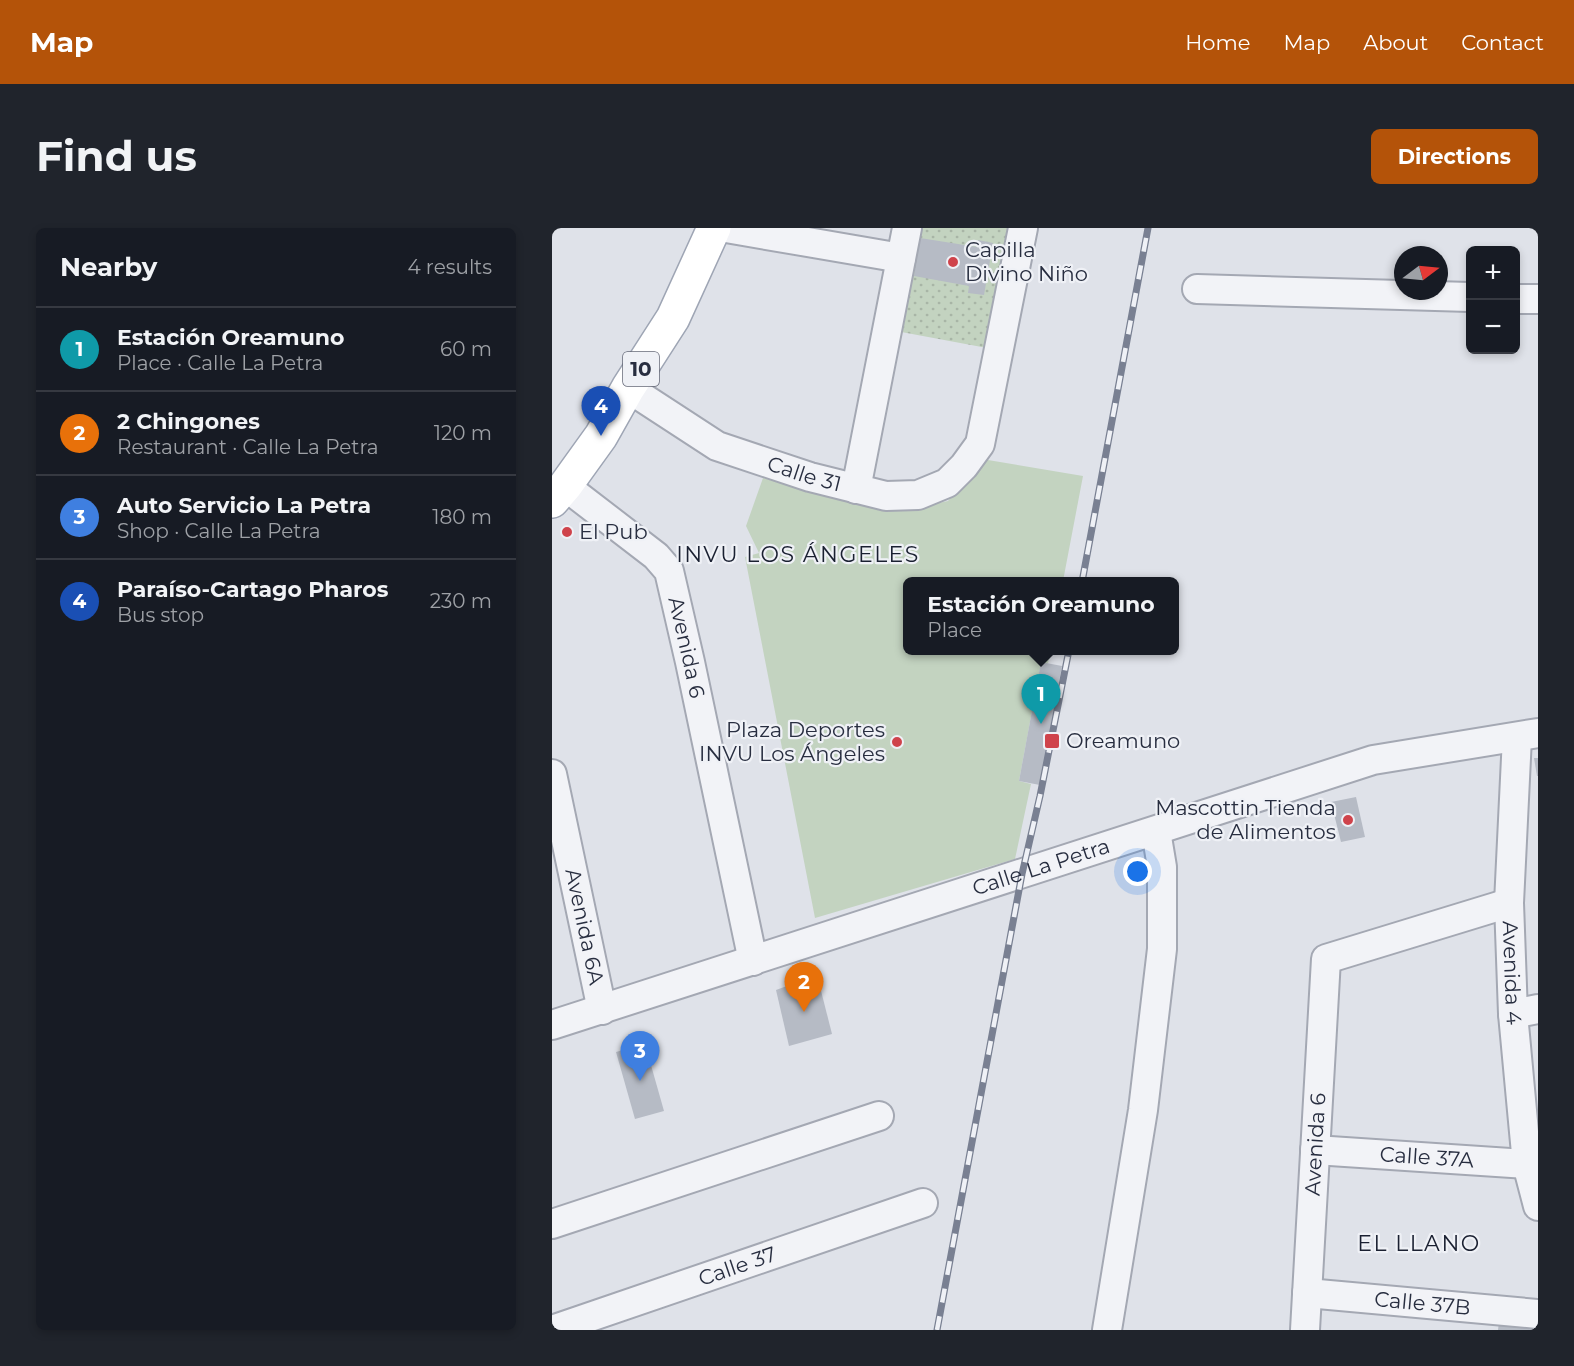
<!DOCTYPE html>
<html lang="en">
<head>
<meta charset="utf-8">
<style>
	:root { --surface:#171b24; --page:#20242c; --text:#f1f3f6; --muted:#9ea1a6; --line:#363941; --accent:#b45309 }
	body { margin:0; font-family:Montserrat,sans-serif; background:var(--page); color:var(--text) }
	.controls { position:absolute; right:18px; top:18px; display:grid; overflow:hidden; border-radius:9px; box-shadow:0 3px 9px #0003 }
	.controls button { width:54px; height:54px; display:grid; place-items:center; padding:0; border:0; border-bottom:2px solid var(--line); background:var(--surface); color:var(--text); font:30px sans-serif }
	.compass { position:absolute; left:842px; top:18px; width:54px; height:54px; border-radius:50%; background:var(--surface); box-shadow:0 3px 9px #0003; rotate:74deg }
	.you { position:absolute; left:586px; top:644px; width:21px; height:21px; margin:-15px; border:4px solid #fff; border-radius:50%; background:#1a73e8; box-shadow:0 0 0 9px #1a73e833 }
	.badge { display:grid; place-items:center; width:39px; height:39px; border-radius:50%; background:var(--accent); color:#fff; font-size:20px; font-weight:700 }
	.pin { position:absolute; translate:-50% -50px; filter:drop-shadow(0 2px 3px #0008) }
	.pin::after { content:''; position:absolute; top:32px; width:21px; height:18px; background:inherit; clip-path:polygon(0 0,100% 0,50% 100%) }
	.popup { position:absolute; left:351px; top:349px; width:276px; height:78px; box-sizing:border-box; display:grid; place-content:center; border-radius:9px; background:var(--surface); filter:drop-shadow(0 2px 4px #0005); font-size:20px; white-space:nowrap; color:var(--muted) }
	.popup b { font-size:22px; color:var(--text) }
	.popup::after { content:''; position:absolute; left:50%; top:100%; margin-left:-12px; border:12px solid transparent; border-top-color:var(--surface) }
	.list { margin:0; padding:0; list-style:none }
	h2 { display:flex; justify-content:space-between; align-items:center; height:78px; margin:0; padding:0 24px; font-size:26px }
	h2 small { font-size:20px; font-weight:400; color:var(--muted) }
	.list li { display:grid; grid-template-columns:39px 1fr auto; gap:18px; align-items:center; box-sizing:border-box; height:84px; padding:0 24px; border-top:2px solid var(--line) }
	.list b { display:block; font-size:22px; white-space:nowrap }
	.list p { margin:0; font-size:20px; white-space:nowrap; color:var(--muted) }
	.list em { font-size:20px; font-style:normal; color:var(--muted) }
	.map { position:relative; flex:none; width:986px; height:1102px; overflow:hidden; border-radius:9px }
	header { display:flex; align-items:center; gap:36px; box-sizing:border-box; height:84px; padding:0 30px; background:var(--accent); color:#fff }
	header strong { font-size:28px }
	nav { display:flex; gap:33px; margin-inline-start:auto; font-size:21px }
	.intro { display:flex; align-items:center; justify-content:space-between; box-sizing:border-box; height:144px; padding:0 36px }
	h1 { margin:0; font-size:42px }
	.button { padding:15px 27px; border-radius:9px; background:var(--accent); color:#fff; font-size:21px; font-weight:700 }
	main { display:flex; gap:36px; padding:0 36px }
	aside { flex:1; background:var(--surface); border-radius:9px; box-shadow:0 3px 9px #0003 }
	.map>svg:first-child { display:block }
	.grass { fill:url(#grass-dots) }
	.park { fill:#c3d3c0 }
	.building { fill:#b6bbc5 }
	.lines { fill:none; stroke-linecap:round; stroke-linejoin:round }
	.minor-casing { stroke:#a4a8b3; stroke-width:32 }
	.major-casing { stroke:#9ea5b4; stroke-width:36 }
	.minor { stroke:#f2f3f7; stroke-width:28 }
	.major { stroke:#fff; stroke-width:33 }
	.rail-casing { stroke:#798092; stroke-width:7 }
	.rail { stroke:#eff1f6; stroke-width:4.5; stroke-dasharray:14; stroke-linecap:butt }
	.poi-dot { fill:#cf434b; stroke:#eff1f6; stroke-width:2 }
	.labels { text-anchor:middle; stroke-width:4.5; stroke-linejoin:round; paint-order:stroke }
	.shield { fill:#eff1f6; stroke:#646877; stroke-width:1.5 }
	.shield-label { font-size:20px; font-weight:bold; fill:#282e40 }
	.poi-label { font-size:21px; fill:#282e40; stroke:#eff1f6; text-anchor:start }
	.street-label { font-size:21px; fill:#282e40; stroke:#eff1f6 }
	.neighbourhood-label { font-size:22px; letter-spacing:1.5px; fill:#1a2031; stroke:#eff1f6 }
</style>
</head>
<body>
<header>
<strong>Map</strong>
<nav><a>Home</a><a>Map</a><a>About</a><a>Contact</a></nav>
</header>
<div class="intro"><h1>Find us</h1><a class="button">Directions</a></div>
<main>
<aside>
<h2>Nearby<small>4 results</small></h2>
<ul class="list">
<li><span class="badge" style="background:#0f9aa8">1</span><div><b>Estación Oreamuno</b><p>Place · Calle La Petra</p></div><em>60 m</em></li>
<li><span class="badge" style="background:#e8710a">2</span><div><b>2 Chingones</b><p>Restaurant · Calle La Petra</p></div><em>120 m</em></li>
<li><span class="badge" style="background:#3f7fe0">3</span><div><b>Auto Servicio La Petra</b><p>Shop · Calle La Petra</p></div><em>180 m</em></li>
<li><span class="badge" style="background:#1a4fb4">4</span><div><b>Paraíso-Cartago Pharos</b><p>Bus stop</p></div><em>230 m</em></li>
</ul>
</aside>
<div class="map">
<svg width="986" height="1102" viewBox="0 0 986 1102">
	<defs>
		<pattern id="grass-dots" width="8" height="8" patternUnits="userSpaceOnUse" patternTransform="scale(1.5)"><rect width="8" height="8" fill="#c3d3c0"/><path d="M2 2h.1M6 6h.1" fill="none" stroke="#a8b5a6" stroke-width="1.8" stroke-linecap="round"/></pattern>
	</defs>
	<rect width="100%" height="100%" fill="#dfe2e9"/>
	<!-- grass -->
	<polygon class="grass" points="362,0 457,0 435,120 344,103"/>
	<!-- park -->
	<polygon class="park" points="430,231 531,248 511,353 356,354 356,422 499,423 496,435 489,435 467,553 479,556 463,631 263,690 193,329 207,325 194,298 211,250 336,280 372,278 396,273"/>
	<!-- building -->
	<g class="building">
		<polygon points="368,10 425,19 426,12 441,15 432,67 416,65 417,58 362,48"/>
		<polygon points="489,434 510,438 488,557 467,553"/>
		<polygon points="982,530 986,530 986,548 985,548"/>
		<polygon points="804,569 813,609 789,614 779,574"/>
		<polygon points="265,747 280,806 237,818 224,762"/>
		<polygon points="93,816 112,883 83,891 64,824"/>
		<polygon points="947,1094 986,1096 986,1102 946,1102"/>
	</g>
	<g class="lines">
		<!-- minor casing -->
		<g class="minor-casing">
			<g id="minor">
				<polyline points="174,0 349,30"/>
				<polyline points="645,61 918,69"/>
				<polyline points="963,71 986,71"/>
				<path id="s1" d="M 76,160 L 165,218 L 258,249 L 334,268 L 366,267 L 395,255 L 412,238 L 428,216 L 471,0"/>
				<path id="s2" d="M 13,258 L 104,328 L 117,343 L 138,434 L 201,733"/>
				<polyline points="304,261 355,0"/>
				<path id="s3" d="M 965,509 L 957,675 L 961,786 L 975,936 L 986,978"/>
				<path id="s4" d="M 0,546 L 50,782"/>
				<polyline points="961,786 986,781"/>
				<path id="s5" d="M 0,797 L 821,532 L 986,505"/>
				<path id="s6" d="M 763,922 L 975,936 L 986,934"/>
				<polyline points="0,996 327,888"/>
				<path id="s7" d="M 755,1065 L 986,1086"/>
				<path id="s8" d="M 0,1102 L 371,975"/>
				<polyline points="555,1102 591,882 610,721 610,639 604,603"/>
				<path id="s9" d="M 753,1102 L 774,731 L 957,675"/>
			</g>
		</g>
		<!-- major casing -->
		<g class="major-casing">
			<polyline id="major" points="0,273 13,258 49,208 76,160 121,90 162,0"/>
		</g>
		<!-- minor -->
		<use href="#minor" class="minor"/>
		<!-- major -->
		<use href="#major" class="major"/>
		<!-- rail casing -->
		<g class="rail-casing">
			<g id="rail">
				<polyline points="530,354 596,0"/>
				<polyline points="385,1102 470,646 488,568 517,422"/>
			</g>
		</g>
		<!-- rail -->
		<use href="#rail" class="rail"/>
	</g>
	<!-- markers -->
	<g class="poi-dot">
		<circle cx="401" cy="34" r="6"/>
		<circle cx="15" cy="304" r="6"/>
		<rect x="492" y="505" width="16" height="16" rx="3"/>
		<circle cx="345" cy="514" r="6"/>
		<circle cx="796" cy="592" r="6"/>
	</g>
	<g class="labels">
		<!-- shield labels -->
		<rect class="shield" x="71" y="124" width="36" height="34" rx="4.5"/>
		<g class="shield-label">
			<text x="89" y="148">10</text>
		</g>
		<!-- poi labels -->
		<g class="poi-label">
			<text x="413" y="29">Capilla<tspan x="413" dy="24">Divino Niño</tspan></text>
			<text x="27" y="311">El Pub</text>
			<text x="333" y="509" text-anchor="end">Plaza Deportes<tspan x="333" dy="24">INVU Los Ángeles</tspan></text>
			<text x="514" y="520">Oreamuno</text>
			<text x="784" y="587" text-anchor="end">Mascottin Tienda<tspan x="784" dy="24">de Alimentos</tspan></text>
		</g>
		<!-- street labels -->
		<g class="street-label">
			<text dy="7" stroke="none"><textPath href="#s1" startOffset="198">Calle 31</textPath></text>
			<text dy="7" stroke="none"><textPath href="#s2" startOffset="213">Avenida 6</textPath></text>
			<text dy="7" stroke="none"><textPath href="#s5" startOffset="514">Calle La Petra</textPath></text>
			<text dy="7" stroke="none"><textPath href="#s4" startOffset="156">Avenida 6A</textPath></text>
			<text dy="7" stroke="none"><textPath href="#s3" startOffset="236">Avenida 4</textPath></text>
			<text dy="7" stroke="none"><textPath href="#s9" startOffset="186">Avenida 6</textPath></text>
			<text dy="7" stroke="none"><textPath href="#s6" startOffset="112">Calle 37A</textPath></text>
			<text dy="7" stroke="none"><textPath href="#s8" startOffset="196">Calle 37</textPath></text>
			<text dy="7" stroke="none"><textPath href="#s7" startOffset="116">Calle 37B</textPath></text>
		</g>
		<!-- neighbourhood labels -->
		<g class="neighbourhood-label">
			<text x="246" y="334">INVU LOS ÁNGELES</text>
			<text x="867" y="1023">EL LLANO</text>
		</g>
	</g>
</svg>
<div class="controls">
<button>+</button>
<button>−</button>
</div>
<svg class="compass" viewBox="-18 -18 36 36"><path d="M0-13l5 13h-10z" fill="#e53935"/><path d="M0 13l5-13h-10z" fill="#9ea1a6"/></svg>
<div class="you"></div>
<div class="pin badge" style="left:489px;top:496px;background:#0f9aa8">1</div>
<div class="popup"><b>Estación Oreamuno</b>Place</div>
<div class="pin badge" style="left:252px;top:784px;background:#e8710a">2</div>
<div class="pin badge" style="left:88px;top:853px;background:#3f7fe0">3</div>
<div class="pin badge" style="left:49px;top:208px;background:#1a4fb4">4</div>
</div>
</main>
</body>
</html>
